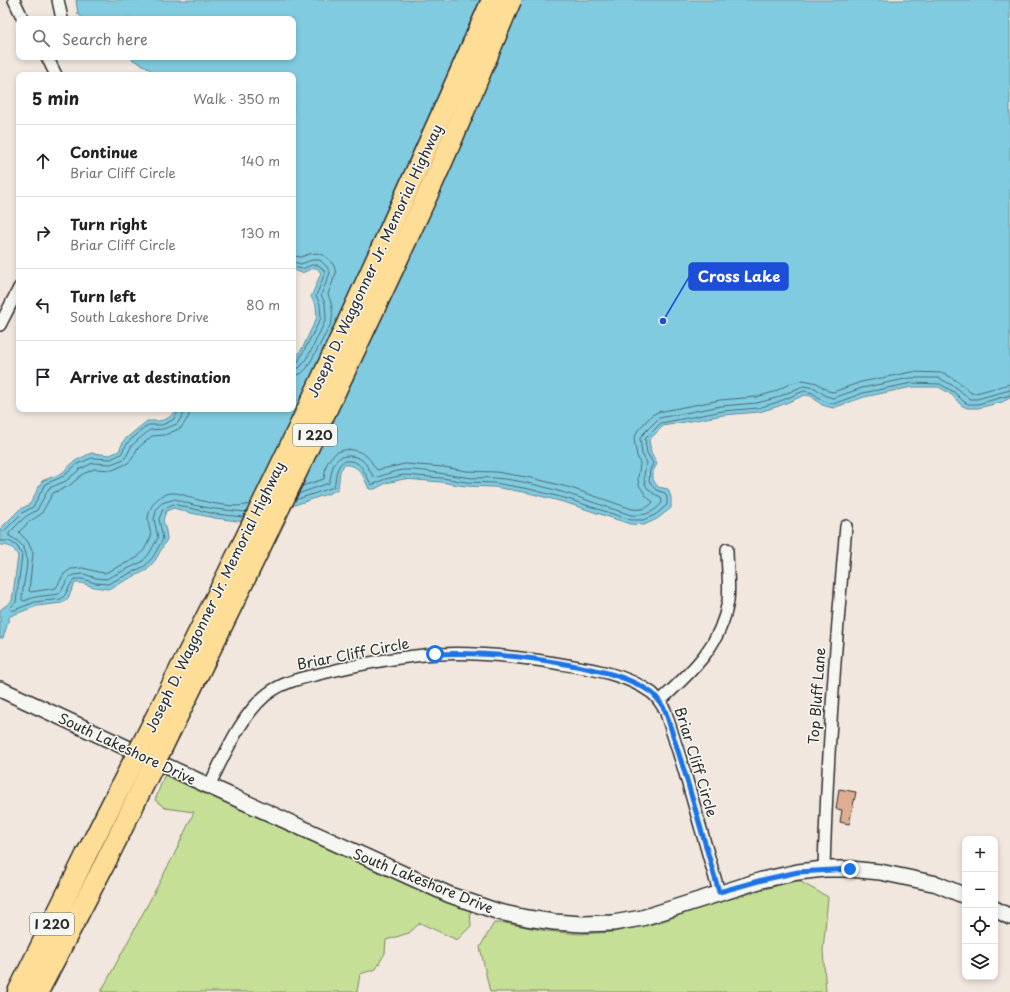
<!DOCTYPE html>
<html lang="en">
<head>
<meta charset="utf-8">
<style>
	:root { --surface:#fff; --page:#f6f6f6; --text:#202124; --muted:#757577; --line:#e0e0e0 }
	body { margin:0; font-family:"Playpen Sans",sans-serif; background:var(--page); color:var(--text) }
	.controls { position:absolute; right:12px; bottom:12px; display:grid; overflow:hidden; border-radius:8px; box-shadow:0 2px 6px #0003 }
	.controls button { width:36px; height:36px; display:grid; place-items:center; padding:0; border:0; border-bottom:1px solid var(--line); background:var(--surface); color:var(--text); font:20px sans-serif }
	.stop { position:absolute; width:12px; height:12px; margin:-9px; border:3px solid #1a73e8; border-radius:50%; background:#fff }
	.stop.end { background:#1a73e8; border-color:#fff; box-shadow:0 1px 4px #0008 }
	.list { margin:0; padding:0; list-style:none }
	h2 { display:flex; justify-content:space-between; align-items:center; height:52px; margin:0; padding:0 16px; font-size:17px }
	h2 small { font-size:13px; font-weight:400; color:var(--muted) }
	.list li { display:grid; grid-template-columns:26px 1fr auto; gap:12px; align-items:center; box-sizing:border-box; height:72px; padding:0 16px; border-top:1px solid var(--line) }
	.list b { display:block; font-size:15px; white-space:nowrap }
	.list p { margin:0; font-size:13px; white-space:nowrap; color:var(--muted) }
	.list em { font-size:13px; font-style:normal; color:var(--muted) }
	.icon { flex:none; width:22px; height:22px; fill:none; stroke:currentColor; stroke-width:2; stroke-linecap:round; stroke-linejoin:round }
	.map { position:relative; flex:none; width:1010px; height:992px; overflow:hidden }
	.search { position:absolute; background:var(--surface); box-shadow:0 2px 6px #0003; left:16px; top:16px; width:280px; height:44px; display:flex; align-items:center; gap:10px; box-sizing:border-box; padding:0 14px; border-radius:8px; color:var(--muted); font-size:15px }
	.panel { position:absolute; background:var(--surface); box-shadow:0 2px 6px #0003; left:16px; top:72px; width:280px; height:340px; border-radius:8px }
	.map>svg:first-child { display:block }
	.green { fill:#c6df96; stroke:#788560 }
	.water { fill:#80cbe0; stroke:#5e8b98 }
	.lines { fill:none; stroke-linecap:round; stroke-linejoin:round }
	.shore { stroke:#4d6b73; stroke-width:1 }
	.building { fill:#dfad92; stroke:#2b2b2b }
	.street-casing { stroke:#2b2b2b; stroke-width:14 }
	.secondary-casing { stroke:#2b2b2b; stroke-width:18 }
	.highway-casing { stroke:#2b2b2b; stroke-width:23 }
	.street { stroke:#f6f6f2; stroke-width:11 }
	.secondary { stroke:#f6f6f2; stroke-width:15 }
	.highway { stroke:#fedd96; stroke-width:20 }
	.highway-bridge-casing { stroke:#2b2b2b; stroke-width:23; stroke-linecap:butt }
	.highway-bridge { stroke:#fedd96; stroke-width:20 }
	.route { stroke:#1a73e8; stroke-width:5 }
	.labels { text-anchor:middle; stroke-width:3; stroke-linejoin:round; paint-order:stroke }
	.shield { fill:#f6f6f2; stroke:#686867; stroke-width:1 }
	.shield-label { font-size:13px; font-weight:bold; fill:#2b2b2b }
	.street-label { font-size:14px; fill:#2b2b2b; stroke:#f6f6f2 }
	.leader { fill:none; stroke:#1d4ed8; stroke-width:1.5 }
	.callout-dot { fill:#1d4ed8; stroke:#f6f6f2; stroke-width:1.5 }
	.callout { fill:#1d4ed8; stroke:#1d4ed8; stroke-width:1.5 }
	.callout-label { font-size:15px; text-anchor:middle; font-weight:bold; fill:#fff }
</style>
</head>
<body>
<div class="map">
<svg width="1010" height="992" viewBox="0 0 1010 992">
	<rect width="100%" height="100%" fill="#f1e7df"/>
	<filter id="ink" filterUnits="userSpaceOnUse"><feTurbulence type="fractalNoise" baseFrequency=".025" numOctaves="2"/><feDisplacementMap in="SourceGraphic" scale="8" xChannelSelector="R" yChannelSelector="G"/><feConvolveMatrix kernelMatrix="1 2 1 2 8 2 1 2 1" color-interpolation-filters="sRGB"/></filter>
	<g filter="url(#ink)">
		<!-- green -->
		<g class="green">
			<polygon points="165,774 470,909 471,926 457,940 420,923 409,933 386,940 385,953 376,969 360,974 357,992 101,992 174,855 194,812 165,808 155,800"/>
			<polygon points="797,880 828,897 823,950 826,992 490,992 480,947 494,923 505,923 547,931 580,934 614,932 657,923 709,905"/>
		</g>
		<!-- water -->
		<path class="water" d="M 76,0 L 1010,0 L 1010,398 L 1002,402 L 978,408 L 967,408 L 961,405 L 952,395 L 939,387 L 912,387 L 864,397 L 833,408 L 822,405 L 811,396 L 805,395 L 779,406 L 759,412 L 723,415 L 663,426 L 649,440 L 651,452 L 657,464 L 653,471 L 653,480 L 658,487 L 668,489 L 671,497 L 671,508 L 657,519 L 644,525 L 630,524 L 567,503 L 529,493 L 494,487 L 465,486 L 441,482 L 404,479 L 386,483 L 375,489 L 369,489 C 363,476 360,464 344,465 L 340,471 L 338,489 L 330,493 L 245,522 L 215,518 L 191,513 L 174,508 L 166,511 L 163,520 L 166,531 L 167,539 L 156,559 L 147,570 L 108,589 L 94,587 L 82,583 L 75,583 L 68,598 L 62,603 L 37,606 L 10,616 L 3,638 L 0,638 L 0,612 L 1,609 L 12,601 L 18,556 C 14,547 9,545 0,545 L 0,529 L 19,510 L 30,504 L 42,481 L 62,473 L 75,461 L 91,453 L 110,455 L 119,451 L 124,440 L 147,421 C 161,421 168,422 176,409 L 293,409 L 293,363 L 303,347 L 317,317 L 316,305 L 311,297 L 321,273 L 317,268 L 313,268 L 302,273 L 293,270 L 293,75 L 155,75 L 147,67 L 133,60 L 131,57 L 293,57 L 293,19 L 84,19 L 78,14 Z"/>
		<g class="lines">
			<!-- shore -->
			<g class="shore">
				<path d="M 293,256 L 301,257 L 309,254 L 317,253 L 323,255 L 329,259 L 334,266 L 336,273 L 328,294 C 332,303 334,314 331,324 L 307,368 L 301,374 L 293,375"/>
				<polyline points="293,262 301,264 312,260 320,260 327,267 330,273 321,295 325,303 326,319 311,351 302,365 299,368 293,369"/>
				<polyline points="293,267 302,269 312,265 318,265 324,270 325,273 316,296 320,304 321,318 298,362 293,364"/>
				<path d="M 184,409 L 183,415 L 177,424 L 163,429 L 150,430 L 132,445 L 127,455 L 124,459 L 111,464 L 93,463 L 80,469 L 66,481 L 49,488 L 37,510 L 25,517 L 9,533 L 9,536 C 39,549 22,576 22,600 L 24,601 L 35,597 L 59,594 L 61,592 L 68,578 L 73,575 L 84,574 L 96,578 L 106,579 L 142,562 L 149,554 L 158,538 L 154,519 L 157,508 L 162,503 L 175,499 L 193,505 L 215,509 L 246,512"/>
				<path d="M 190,409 L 189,416 L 181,428 L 165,435 L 152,436 L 137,449 L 132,459 L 128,463 L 113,470 L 94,469 L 83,474 L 69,486 L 53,493 L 41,514 L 29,522 L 19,532 L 28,542 L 33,553 L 29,591 L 31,592 L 56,588 L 64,574 L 71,569 L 83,568 L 98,572 L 105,573 L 137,558 L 144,550 L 151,537 C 151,531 148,525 148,519 C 149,505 159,493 174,493 C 181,493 188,497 195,499 C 209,503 236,509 250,504"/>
				<path d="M 302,486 L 324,479 C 325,475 325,470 326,466 C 332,449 351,445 365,455 C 371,459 373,466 377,470 L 405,464 L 443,467 L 467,471 L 496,472 L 532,478 L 571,488 L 632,509 C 640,510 648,509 653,502 L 646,496 L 639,485 L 638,479 L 640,463 L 637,456 L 634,439 L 638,430 L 652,415 L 658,412 L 720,400 L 756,397 L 774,392 L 789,384 L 803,380 L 817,383 L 828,391 L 833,392 L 861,382 L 912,372 L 944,373 L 960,383 L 971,393 L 976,393 L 1010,384"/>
				<path d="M 298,494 L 329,483 C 333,471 331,456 348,456 C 353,456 358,457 362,460 C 368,465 370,473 375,478 C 384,475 394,471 404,470 C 424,469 445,475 465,477 C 475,479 485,477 495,478 C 542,482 587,501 631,515 C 645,516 653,513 662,503 L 661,497 C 644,491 641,480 647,463 L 642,454 L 640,438 L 643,434 L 659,418 L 721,406 L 757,403 L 776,398 L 803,386 L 815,388 L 826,396 L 833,398 L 862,388 L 910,378 L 939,378 L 957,388 L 970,399 L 977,399 L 1010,390"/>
				<path d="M 295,500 L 334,487 C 336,481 335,474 338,468 C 340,464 342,461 347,461 C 363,460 364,475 372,485 L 385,479 L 404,475 L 442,478 L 466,482 L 495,483 L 529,489 L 568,499 L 631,520 L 643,520 L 655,515 L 667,505 L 667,498 L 665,493 L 656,490 L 649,481 L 650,470 L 653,463 L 647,453 L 645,439 L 661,423 L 723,411 L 758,408 L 778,402 L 804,391 L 813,393 L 823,401 L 833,404 L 863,393 L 912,383 L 940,384 L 954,392 L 963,401 L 968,404 L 978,404 L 1010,395"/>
				<polyline points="0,532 4,531 22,513 33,507 45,484 64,476 77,464 92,458 111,459 121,454 128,442 148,425 162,425 173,420 178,412 179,409"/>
				<polyline points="0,541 9,541 17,546 22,555 16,602 10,608 12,611 35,602 61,599 65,595 72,582 75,579 83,579 95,583 108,584 145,566 153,557 163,539 159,519 163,509 173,504 215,514 243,517"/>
			</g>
		</g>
		<!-- building -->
		<polygon class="building" points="839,789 856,792 849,824 840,822 842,810 836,809"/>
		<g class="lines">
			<!-- street casing -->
			<g class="street-casing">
				<g id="street">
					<polyline points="14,0 23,19"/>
					<polyline points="58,0 62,19"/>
					<polyline points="47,57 56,75"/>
					<polyline points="0,325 19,288"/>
					<path d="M 660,701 C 691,672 721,646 728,601 C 730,584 727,566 727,549"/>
					<path d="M 209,786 C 224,756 244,708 273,690 C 287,681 303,678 319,674 C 356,665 400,656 438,654 C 479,652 521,657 561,664 C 592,669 626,674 652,693 C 658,698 661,704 665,710 L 684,770 L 719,892"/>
					<path d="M 824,869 C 827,754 836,640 846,526"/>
				</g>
			</g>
			<!-- secondary casing -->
			<g class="secondary-casing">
				<g id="secondary">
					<polyline points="0,689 209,786 450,895 499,912 527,918 554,922 582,924 613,923 642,918 762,880 798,872 824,869 850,869 880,872 937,884 965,896"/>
					<polyline points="995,909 1010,917"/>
				</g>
			</g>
			<!-- highway casing -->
			<g class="highway-casing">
				<g id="highway">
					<polyline points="18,992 86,855"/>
					<polyline points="38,992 105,863"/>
				</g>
			</g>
			<!-- street -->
			<use href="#street" class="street"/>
			<!-- secondary -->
			<use href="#secondary" class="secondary"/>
			<!-- highway -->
			<use href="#highway" class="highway"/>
			<!-- highway-bridge casing -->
			<g class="highway-bridge-casing">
				<g id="highway-bridge">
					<path d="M 86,855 C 163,702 242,550 314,395 C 375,264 434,132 492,0"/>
					<path d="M 105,863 C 214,643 323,422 426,198 C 456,133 483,66 511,0"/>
				</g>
			</g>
			<!-- highway-bridge -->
			<use href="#highway-bridge" class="highway-bridge"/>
		</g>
	</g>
	<g class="lines" filter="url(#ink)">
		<!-- route -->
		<path class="route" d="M 435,654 C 477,652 519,656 560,663 C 591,669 626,674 652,693 C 658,698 661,704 665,710 L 684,770 L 719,892 L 762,880 L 798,872 L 850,869"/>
	</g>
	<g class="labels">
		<!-- shield labels -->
		<g class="shield">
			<rect x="293" y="424" width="44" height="22" rx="3"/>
			<rect x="30" y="913" width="44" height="22" rx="3"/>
		</g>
		<g class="shield-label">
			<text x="315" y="440">I 220</text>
			<text x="52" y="929">I 220</text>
		</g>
		<!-- street labels -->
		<g class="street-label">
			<text transform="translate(375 261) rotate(-65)" y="5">Joseph D. Waggonner Jr. Memorial Highway</text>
			<text transform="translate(215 597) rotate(-64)" y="5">Joseph D. Waggonner Jr. Memorial Highway</text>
			<text transform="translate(353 654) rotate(-11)" y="5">Briar Cliff Circle</text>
			<text transform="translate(817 696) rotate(-86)" y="5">Top Bluff Lane</text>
			<text transform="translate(127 749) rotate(25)" y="5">South Lakeshore Drive</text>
			<text transform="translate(696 762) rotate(73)" y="5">Briar Cliff Circle</text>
			<text transform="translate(423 881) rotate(22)" y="5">South Lakeshore Drive</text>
		</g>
	</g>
	<!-- callouts -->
	<path class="leader" d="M663 321L689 277"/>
	<circle class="callout-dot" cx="663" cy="321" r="4"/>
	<rect class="callout" x="689" y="263" width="99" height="27" rx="4"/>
	<g class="callout-label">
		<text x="739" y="282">Cross Lake</text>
	</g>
</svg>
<div class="controls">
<button>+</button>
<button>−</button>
<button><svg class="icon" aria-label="locate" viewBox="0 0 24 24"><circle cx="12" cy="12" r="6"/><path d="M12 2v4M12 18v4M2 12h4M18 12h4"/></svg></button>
<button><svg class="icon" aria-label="layers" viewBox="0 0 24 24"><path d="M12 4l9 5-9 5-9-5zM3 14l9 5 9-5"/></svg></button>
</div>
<div class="stop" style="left:435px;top:654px"></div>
<div class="stop end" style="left:850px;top:869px"></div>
<div class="search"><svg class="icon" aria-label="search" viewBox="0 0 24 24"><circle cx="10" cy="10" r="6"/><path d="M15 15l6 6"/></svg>Search here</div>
<section class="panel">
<h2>5 min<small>Walk · 350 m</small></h2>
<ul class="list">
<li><svg class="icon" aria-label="ahead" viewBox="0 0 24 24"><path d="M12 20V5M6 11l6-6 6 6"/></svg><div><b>Continue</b><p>Briar Cliff Circle</p></div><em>140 m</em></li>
<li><svg class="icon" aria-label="right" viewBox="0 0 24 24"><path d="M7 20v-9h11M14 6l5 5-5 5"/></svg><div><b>Turn right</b><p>Briar Cliff Circle</p></div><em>130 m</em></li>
<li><svg class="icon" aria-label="left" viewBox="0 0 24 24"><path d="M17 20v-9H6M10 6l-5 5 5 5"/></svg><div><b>Turn left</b><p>South Lakeshore Drive</p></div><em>80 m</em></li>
<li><svg class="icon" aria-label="arrive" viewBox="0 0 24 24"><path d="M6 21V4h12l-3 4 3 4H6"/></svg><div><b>Arrive at destination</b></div></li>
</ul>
</section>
</div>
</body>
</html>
